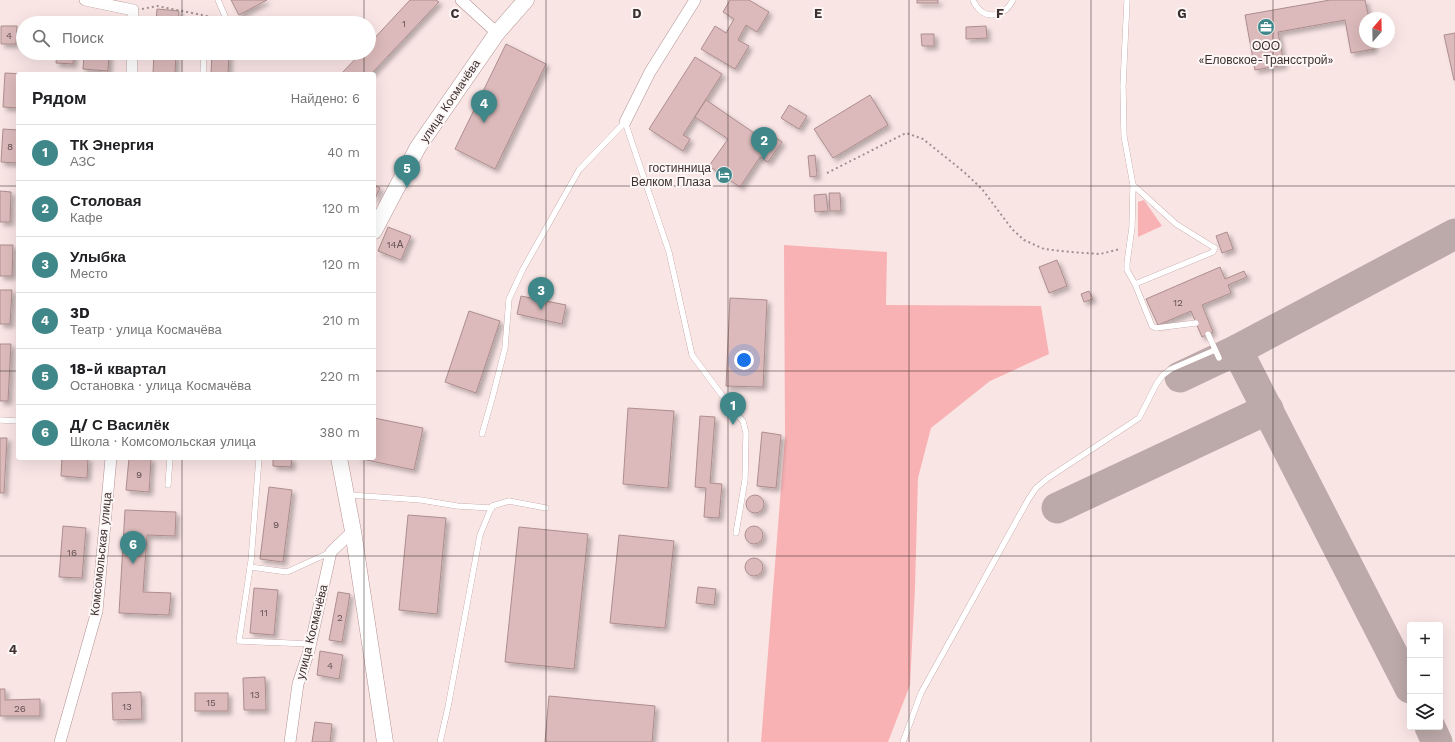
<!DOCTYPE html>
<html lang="ru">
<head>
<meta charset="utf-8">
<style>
	:root { --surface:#fff; --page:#f2f2f2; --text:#202124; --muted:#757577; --line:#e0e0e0; --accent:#3f8789 }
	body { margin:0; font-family:"Work Sans",sans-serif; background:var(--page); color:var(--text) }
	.controls { position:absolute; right:12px; bottom:12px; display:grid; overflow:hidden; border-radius:4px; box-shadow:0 4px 16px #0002 }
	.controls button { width:36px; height:36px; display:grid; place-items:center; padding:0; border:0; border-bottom:1px solid var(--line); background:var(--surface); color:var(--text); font:20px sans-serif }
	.compass { position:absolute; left:1359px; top:12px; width:36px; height:36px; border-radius:50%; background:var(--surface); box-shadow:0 4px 16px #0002; rotate:20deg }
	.you { position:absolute; left:744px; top:360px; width:14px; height:14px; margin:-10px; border:3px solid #fff; border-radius:50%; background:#1a73e8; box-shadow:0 0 0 6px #1a73e833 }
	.badge { display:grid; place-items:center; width:26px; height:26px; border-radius:50%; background:var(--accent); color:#fff; font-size:13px; font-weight:700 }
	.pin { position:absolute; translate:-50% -33px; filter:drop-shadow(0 1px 2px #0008) }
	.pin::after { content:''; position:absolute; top:21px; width:14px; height:12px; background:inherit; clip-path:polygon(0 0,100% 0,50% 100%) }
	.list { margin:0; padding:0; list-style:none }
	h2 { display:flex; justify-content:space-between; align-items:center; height:52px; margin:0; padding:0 16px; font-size:17px }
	h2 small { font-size:13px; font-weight:400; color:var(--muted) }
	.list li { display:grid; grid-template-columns:26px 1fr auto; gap:12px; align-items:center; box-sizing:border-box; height:56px; padding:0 16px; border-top:1px solid var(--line) }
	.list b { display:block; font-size:15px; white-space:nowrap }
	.list p { margin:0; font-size:13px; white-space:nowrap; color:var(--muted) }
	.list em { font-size:13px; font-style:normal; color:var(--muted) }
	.icon { flex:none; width:22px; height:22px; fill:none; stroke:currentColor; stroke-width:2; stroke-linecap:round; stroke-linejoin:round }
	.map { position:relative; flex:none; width:1455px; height:742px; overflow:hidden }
	.search { position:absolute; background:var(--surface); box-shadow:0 4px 16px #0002; left:16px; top:16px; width:360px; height:44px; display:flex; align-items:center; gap:10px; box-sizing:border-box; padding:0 14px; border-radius:22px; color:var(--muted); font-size:15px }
	.panel { position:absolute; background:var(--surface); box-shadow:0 4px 16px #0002; left:16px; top:72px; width:360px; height:388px; border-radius:4px }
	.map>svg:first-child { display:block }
	.green { fill:#f8b2b4 }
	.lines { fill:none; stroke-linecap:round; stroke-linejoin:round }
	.taxiway { stroke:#bca9a9; stroke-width:31 }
	.building { fill:#dcbabb; stroke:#ad8d8d; filter:url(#shadow) }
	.service-casing { stroke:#b29192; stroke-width:6 }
	.minor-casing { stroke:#b29192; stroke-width:12 }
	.secondary-casing { stroke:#b29192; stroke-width:17 }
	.path { stroke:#a08f8f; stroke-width:2; stroke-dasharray:2 3; stroke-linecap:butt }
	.service { stroke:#fff; stroke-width:5.5 }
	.minor { stroke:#fff; stroke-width:11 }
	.secondary { stroke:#fff; stroke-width:16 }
	.grid { fill:none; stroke:#3d3030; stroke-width:1; stroke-opacity:0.55 }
	.labels { text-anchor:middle; stroke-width:4; stroke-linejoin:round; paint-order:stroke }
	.number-label { font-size:10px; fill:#655253 }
	.poi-label { font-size:12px; fill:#3d3030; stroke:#fdf6f6 }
	.street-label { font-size:12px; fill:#3d3030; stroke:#fdf6f6 }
	.grid-label { font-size:13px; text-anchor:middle; font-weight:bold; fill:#3d3030; stroke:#fdf6f6; stroke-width:4; stroke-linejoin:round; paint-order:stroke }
</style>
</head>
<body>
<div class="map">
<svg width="1455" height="742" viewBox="0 0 1455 742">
	<defs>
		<filter id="shadow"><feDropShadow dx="3.5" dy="3.5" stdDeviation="2" flood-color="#0004"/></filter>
	</defs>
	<rect width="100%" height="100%" fill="#fae5e5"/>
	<!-- green -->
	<g class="green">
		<polygon points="1144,200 1162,226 1138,237 1138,202"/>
		<polygon points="784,245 887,252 886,305 1041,306 1049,354 990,381 931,428 918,478 915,588 910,685 888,742 761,742 785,437"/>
	</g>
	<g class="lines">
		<!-- taxiway -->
		<g class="taxiway">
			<polyline points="1237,350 1455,234"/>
			<polyline points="1180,377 1237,350 1410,688"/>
			<polyline points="1057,508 1268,409"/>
			<polyline points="1430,727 1437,742"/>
		</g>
	</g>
	<!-- building -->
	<g class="building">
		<polygon points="231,0 267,0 239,15"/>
		<polygon points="410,0 436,0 439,2 371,74 341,74 361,53 369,53 369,44"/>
		<polygon points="730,0 749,0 769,12 757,32 746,25 738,40 749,46 735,69 701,49 715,26 726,33 734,19 723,12"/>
		<rect x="917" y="0" width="21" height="3"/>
		<polygon points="1330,0 1365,0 1369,18 1365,18 1365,42 1373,42 1374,49 1351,53 1345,20 1278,32 1284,65 1255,70 1245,15"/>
		<polygon points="157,9 179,11 178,23 156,23"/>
		<polygon points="1,26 17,26 16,44 1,44"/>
		<polygon points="986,26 987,38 966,39 966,27"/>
		<polygon points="1455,33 1455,80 1454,80 1444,35"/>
		<polygon points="921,34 934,34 934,46 922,46"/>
		<polygon points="506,44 546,64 495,169 455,149"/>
		<polygon points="57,53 74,53 73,64 56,63"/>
		<polygon points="84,53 109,53 108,71 83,69"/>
		<polygon points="154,53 176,53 175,74 153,74"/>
		<polygon points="212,53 229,53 228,74 211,74"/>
		<polygon points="695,57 722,74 683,135 690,139 683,151 649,129"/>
		<polygon points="5,73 23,74 18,74 18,108 3,107"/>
		<polygon points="870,95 888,125 833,158 814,129"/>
		<polygon points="706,100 757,135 762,128 782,142 768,162 760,157 740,187 709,166 728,139 695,117"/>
		<polygon points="789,105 807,116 799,129 781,118"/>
		<polygon points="3,129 18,130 18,163 1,162"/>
		<polygon points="815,155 817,176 810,177 808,156"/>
		<polygon points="374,185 380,188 374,201"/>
		<polygon points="0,191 11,192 10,222 0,222"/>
		<polygon points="829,193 840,193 841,211 830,211"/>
		<polygon points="826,194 828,211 815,212 814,195"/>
		<polygon points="388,227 411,236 401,260 378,251"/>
		<polygon points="1227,232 1233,249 1222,253 1216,236"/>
		<polygon points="0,245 13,245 12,276 0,276"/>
		<polygon points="1057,260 1067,286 1049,293 1039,267"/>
		<polygon points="1220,267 1225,279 1244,271 1247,277 1228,285 1231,293 1202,305 1213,332 1202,337 1191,311 1158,325 1146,299"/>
		<polygon points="0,290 12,290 10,324 0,324"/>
		<polygon points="1089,291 1093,299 1084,302 1081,294"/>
		<polygon points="521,296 566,305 562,324 517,314"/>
		<polygon points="730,298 767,300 763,387 726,386"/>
		<polygon points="469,311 500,321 476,393 445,382"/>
		<polygon points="0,344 11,344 8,401 0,401"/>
		<polygon points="628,408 674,411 668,488 623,484"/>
		<polygon points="700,416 715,417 710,483 722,484 719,518 704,517 706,488 695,487"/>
		<polygon points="374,418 423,428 414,470 357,458 374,458"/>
		<polygon points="762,432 781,435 776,488 757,486"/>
		<polygon points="0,438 7,438 4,493 0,493"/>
		<polygon points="62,458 88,458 87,478 61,476"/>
		<polygon points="129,458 151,458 149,492 126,490"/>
		<polygon points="273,458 292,458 291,467 273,466"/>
		<polygon points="269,487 292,490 283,562 260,559"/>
		<circle cx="755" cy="504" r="9"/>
		<polygon points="125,510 176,512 175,536 147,535 143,592 171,593 169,615 119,613"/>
		<polygon points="408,515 446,518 437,614 399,610"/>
		<polygon points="63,526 86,528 82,578 59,577"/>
		<circle cx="754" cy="535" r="9"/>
		<polygon points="519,527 588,534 574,669 505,662"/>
		<polygon points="619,535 674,541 665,628 610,623"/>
		<circle cx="754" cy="567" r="9"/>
		<polygon points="698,587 716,589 714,605 696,603"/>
		<polygon points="254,588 278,590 274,635 250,633"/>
		<polygon points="338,592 350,594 342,642 329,640"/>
		<polygon points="320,651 343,655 339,679 317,675"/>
		<polygon points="265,677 266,710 244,710 243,678"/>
		<polygon points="0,689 5,689 5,700 40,699 40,716 0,716"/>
		<polygon points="141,692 142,719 113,720 112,693"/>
		<rect x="195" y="693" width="33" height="18"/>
		<polygon points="549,696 655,706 652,742 545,742"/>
		<polygon points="315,722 332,724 330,742 312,742"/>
	</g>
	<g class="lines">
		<!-- service casing -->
		<g class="service-casing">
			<g id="service">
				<polyline points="218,0 228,23"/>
				<path d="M 973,0 C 982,21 1003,19 1013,0"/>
				<polyline points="1127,0 1123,86 1124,136 1133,185"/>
				<polyline points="203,74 204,53"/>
				<polygon points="1133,185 1176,224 1213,247 1215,248 1213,252 1135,284 1127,270 1127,263 1132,227"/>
				<polyline points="1135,284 1152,326 1156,328 1196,323"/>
				<polyline points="1208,334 1219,358"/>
				<polyline points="0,420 18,421"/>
				<polyline points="482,434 492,399 505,348 509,299 523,269 579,170 625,122 669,252 692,355 733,410 743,421 746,433 745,480 736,533"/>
				<polyline points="259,458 251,561 239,641 311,644"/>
				<polyline points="168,485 170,458"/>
				<polyline points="349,495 421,500 457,506 492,508"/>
				<polyline points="250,567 287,572 331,552"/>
				<polyline points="440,742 448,707 480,535 492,506 509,501 546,508"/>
				<polyline points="903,742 921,693 1028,500 1036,488 1048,478 1139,418 1157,383 1163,375 1171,369 1215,350"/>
			</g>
		</g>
		<!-- minor casing -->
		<g class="minor-casing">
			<g id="minor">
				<polyline points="85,0 133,10 133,23"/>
				<polyline points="461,0 497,33"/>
				<polyline points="132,74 132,53"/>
				<polyline points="625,122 650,72 695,0"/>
				<polyline points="60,742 97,611 111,458"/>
				<polyline points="290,742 298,684 309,651 331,552 353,531"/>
			</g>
		</g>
		<!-- secondary casing -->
		<g class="secondary-casing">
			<g id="secondary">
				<polyline points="374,231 418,147 497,33 526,0"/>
				<polyline points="339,458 353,531 385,742"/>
			</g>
		</g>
		<!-- path -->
		<g class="path">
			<polyline points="142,9 157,6 217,18"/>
			<polyline points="827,173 906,133 923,139 964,172 982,189 1012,229 1024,240 1044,249 1070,252 1100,254 1120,249"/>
		</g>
		<!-- service -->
		<use href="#service" class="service"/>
		<!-- minor -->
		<use href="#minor" class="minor"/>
		<!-- secondary -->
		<use href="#secondary" class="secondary"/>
	</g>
	<!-- grid -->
	<path class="grid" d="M 182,0 L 182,23M 364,0 L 364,23M 546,0 L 546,742M 728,0 L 728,742M 909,0 L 909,742M 1091,0 L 1091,742M 1273,0 L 1273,742M 182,53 L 182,74M 364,53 L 364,74M 0,186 L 18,186M 374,186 L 1455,186M 0,371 L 18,371M 374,371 L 1455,371M 182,458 L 182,742M 364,458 L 364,742M 0,556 L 1455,556"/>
	<!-- icons -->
	<defs>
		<g id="office-disc" transform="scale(0.9)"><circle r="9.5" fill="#3f8789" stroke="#fdf6f6"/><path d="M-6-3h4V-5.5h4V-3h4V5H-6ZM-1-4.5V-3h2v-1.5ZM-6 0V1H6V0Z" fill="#fff"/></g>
		<g id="hotel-disc" transform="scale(0.9)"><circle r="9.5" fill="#3f8789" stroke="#fdf6f6"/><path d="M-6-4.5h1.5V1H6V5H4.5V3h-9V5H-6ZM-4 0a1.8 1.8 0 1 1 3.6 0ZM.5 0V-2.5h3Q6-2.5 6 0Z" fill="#fff"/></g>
	</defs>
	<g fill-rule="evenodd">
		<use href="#office-disc" x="1266" y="27"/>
		<use href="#hotel-disc" x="724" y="175"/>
	</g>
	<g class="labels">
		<!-- number labels -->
		<g class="number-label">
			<text x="404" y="27">1</text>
			<text x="9" y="39">4</text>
			<text x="10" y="150">8</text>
			<text x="395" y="248">14А</text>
			<text x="1178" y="306">12</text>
			<text x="139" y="478">9</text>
			<text x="276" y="528">9</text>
			<text x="72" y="556">16</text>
			<text x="264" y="616">11</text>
			<text x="340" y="621">2</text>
			<text x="330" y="669">4</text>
			<text x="255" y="698">13</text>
			<text x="211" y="706">15</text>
			<text x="127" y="710">13</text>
			<text x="20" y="712">26</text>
		</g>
		<!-- poi labels -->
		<g class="poi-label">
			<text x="1266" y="50">ООО<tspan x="1266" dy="14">«Еловское-Трансстрой»</tspan></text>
			<text x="711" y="172" text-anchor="end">гостинница<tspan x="711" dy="14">Велком Плаза</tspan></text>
		</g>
		<!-- street labels -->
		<g class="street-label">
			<text transform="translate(450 101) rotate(-56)" y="4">улица Космачёва</text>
			<text transform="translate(101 554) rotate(-84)" y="4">Комсомольская улица</text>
			<text transform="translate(312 632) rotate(-76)" y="4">улица Космачёва</text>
		</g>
	</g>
	<g class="grid-label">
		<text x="455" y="18">C</text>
		<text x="637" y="18">D</text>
		<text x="818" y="18">E</text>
		<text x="1000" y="18">F</text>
		<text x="1182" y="18">G</text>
		<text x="13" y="654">4</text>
	</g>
</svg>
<div class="controls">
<button>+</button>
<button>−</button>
<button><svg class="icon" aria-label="layers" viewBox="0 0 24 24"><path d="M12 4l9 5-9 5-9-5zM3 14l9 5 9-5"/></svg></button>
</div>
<svg class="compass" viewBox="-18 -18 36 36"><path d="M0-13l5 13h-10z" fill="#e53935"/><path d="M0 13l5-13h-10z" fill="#757577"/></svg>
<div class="you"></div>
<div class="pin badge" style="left:733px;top:425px">1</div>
<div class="pin badge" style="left:764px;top:160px">2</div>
<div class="pin badge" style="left:541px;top:310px">3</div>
<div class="pin badge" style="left:484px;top:123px">4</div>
<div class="pin badge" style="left:407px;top:188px">5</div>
<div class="pin badge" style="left:133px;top:564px">6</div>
<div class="search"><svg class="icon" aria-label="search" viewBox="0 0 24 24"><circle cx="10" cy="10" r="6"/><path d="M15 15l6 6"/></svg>Поиск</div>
<section class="panel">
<h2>Рядом<small>Найдено: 6</small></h2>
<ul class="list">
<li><span class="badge">1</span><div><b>ТК Энергия</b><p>АЗС</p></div><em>40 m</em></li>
<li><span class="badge">2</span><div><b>Столовая</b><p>Кафе</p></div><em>120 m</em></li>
<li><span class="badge">3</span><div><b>Улыбка</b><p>Место</p></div><em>120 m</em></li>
<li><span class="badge">4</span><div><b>3D</b><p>Театр · улица Космачёва</p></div><em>210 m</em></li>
<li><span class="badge">5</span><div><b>18-й квартал</b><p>Остановка · улица Космачёва</p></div><em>220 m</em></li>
<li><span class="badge">6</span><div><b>Д/ С Василёк</b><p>Школа · Комсомольская улица</p></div><em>380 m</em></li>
</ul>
</section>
</div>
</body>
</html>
